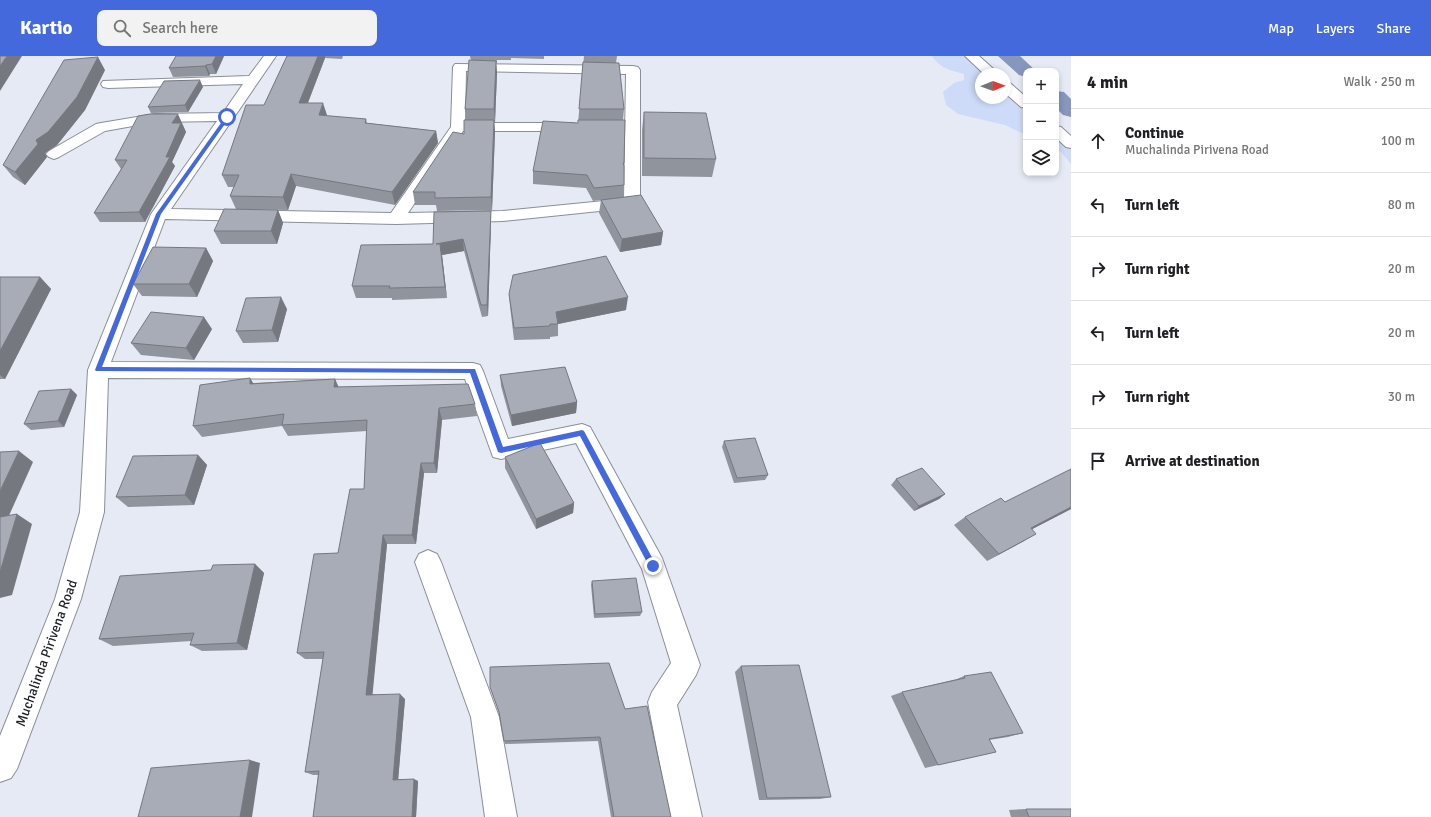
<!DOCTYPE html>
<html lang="en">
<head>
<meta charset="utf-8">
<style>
	:root { --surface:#fff; --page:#f2f2f2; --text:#202124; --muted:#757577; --line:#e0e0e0; --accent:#4369dc }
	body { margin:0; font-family:Signika,sans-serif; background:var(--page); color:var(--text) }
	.controls { position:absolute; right:12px; top:12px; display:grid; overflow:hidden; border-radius:8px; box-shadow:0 2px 6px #0003 }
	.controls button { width:36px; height:36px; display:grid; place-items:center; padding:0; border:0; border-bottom:1px solid var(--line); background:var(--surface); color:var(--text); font:20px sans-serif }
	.compass { position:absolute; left:975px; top:12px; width:36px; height:36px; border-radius:50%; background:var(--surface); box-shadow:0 2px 6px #0003; rotate:89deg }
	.stop { position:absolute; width:12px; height:12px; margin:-9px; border:3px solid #4369dc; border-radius:50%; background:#fff }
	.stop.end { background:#4369dc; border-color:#fff; box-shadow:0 1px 4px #0008 }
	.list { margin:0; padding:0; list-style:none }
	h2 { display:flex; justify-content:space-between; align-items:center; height:52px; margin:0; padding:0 16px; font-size:17px }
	h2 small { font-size:13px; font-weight:400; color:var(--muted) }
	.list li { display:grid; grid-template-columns:26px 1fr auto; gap:12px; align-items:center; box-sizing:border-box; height:64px; padding:0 16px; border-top:1px solid var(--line) }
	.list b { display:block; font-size:15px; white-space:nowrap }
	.list p { margin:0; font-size:13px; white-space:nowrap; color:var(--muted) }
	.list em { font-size:13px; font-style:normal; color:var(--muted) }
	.icon { flex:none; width:22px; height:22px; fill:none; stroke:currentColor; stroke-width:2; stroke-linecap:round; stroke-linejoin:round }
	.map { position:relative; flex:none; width:1071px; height:761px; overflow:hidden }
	header { display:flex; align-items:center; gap:24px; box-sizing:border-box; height:56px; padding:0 20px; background:var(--accent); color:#fff }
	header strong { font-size:19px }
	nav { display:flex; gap:22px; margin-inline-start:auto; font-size:14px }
	.search { width:280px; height:36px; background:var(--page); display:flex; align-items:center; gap:10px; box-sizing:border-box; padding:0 14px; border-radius:8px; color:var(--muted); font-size:15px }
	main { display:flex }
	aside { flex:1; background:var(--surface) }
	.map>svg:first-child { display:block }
	.green { fill:#cddbf9 }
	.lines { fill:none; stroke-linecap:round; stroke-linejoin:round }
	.canal { fill:#8696bd; fill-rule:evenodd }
	.minor-casing { stroke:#8a8e98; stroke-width:2 }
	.minor { fill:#fff; fill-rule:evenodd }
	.wall { fill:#90949d }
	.shaded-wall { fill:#76787f }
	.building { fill:#a8acb6; stroke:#76787f }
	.route { fill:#4369dc }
	.labels { text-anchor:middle; stroke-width:3.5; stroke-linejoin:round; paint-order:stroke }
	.street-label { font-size:14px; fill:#1f2124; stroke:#fff }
</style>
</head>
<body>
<header>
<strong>Kartio</strong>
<div class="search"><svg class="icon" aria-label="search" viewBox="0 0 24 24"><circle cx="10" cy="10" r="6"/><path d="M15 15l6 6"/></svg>Search here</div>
<nav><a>Map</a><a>Layers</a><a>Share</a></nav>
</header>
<main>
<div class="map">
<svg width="1071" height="761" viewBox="0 0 1071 761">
	<rect width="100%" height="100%" fill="#e5eaf4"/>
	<!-- green -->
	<g class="green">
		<path d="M 932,0 L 966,0 L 987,18 L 981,18 L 981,42 L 1005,42 L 1005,34 L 1026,53 L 1026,79 L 1005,69 L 958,58 L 946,49 L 943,36 L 954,27 L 964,24 L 964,18 C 952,15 939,12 932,0 Z"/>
		<polygon points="1056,80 1071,93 1071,108 1061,96 1056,94"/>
	</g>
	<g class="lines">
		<!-- canal -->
		<g class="canal">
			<polygon points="998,0 1020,0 1036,15 1026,15 1026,21 1019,19"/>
			<polygon points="1056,35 1064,36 1071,43 1071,61 1063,59 1056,52"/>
		</g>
		<!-- minor casing -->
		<g class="minor-casing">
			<g id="minor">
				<path d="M 264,0 L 276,0 L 171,153 L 391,157 L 451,71 L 453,11 L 455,8 L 633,10 L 638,11 L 640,14 L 640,147 L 638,151 L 503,165 L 396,168 L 165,163 L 111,306 L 473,307 L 480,309 L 483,315 L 508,383 L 582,368 L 590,371 L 662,502 L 700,609 L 696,619 L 677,649 L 702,761 L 670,761 L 648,646 L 652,636 L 671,607 L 642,513 L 576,387 L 501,403 L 493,401 L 465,323 L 108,322 L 104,456 L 81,543 L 17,713 L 11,722 L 0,726 L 0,680 L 55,543 L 80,456 L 88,314 L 151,158 L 217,65 L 155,66 L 105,75 L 59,101 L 54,103 L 49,101 L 46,98 L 49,95 L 96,68 L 101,67 L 155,58 L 223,57 L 243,28 L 108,32 L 103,31 L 101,28 L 103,25 L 249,20 ZM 466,15 L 626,18 L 624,143 L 503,155 L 408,157 L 463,75 L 571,75 L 576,74 L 578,71 L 576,68 L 571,67 L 465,67 Z"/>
				<polygon points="965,0 979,0 999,18 984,18"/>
				<polygon points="1005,26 1010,27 1026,41 1026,52 1021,51 1005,37"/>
				<polygon points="1056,70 1061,71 1071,80 1071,92 1066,91 1056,82"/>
				<polygon points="428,494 437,498 441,506 499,661 517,761 485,761 471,661 415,506 419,498"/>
			</g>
		</g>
		<!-- minor -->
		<use href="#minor" class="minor"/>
	</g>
	<!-- wall -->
	<g class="wall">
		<polygon points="176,0 224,0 216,18 210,18 209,20 173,21 169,12"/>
		<polygon points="287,0 343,0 342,3 325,2 308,47 327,60 366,63 367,67 436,75 438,87 395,149 296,130 288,154 236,153 230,140 234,131 228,131 222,119 264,49"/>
		<polygon points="470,0 544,0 544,3 511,2 511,4 497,4 497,7 496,7 497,17 495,66 494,66 495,76 492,154 437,155 436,149 415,149 413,136 464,78 466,64 465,53 471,4"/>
		<polygon points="584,0 617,0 616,7 624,53 623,64 624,107 624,129 623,141 663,176 661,189 620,196 599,157 601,144 593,145 586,132 533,128 533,115 578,67"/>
		<polygon points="105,14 85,54 57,89 45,97 47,101 25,129 13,121 3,109"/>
		<polygon points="203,31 188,56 151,57 148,51"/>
		<polygon points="644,56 716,103 712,121 642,120 642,74"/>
		<polygon points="182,67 182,68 186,76 172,106 175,110 145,166 100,166 94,157 121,113 115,104"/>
		<polygon points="278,154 283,167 277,188 221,188 214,175"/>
		<polygon points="491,155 491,167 488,260 482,261 464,195 442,199 447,242 392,244 392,242 356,242 352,230 433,188"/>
		<polygon points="206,192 213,205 197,241 142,240 133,228"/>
		<polygon points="0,221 40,221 51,233 5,323 0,323"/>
		<polygon points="509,238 626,254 558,268 558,280 550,281 550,283 514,284 510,250"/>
		<polygon points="287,253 278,286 243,287 236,275"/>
		<polygon points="212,273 194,304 141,299 131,287"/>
		<polygon points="500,319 577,346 576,357 512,370 501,330"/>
		<polygon points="335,323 338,331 475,348 477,360 442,364 437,417 424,417 416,488 387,488 372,638 405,643 398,723 418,725 416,761 313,761 318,719 313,719 305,716 323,603 305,603 297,597 364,433 367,375 288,380 282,370 202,381 193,370 254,327"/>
		<polygon points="71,333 77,339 64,371 31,374 24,368"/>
		<polygon points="724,385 768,419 765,424 734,427 722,391"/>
		<polygon points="198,399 207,409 194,449 128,451 116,441"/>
		<polygon points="505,401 574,447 573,457 536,473 505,412"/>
		<polygon points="1071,413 1071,453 1032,473 1024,485 987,505 954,469 965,461 1005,446"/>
		<polygon points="896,423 945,438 939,443 914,455 891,429"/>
		<polygon points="255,508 264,517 247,594 202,595 190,589 192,585 113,590 99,583 211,514"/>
		<polygon points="592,525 642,556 640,560 594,562 591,529"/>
		<polygon points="741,610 831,741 820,743 759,744 735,616"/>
		<polygon points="964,620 1023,677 1008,681 989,684 996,696 925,712 891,640 902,636 957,623"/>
		<polygon points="490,631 625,653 671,761 611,761 598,685 505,688 500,659"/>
		<polygon points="1026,753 1071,761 1011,761 1009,754"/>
	</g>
	<!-- shaded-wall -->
	<g class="shaded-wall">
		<polygon points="7,0 22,0 0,35 0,10"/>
		<polygon points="216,0 224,0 216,18 212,8"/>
		<polygon points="318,0 325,0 325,2 303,59 299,47"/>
		<polygon points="98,1 105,14 85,54 57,89 45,97 47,101 25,129 15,116 36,84"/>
		<polygon points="496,5 497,17 495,66 494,53"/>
		<polygon points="206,9 210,18 209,20 205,10"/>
		<polygon points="200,24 203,31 188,56 185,49"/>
		<polygon points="323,47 327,59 319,59"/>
		<polygon points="178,58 186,76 172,106 175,110 145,166 139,156 166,101 172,67"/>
		<polygon points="494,64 495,76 492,154 491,141"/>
		<polygon points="436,75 438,87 395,149 392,136"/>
		<polygon points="291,118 296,130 288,154 283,141"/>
		<polygon points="278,154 283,167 277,188 271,175"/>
		<polygon points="491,155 491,167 488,260 487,249"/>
		<polygon points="663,176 661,189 620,196 622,183"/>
		<polygon points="463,183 464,195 442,199 447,242 445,231 436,188"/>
		<polygon points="206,192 213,205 197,241 189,228"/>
		<polygon points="40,221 51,233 5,323 0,319 0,295"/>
		<polygon points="281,241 287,253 278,286 272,274"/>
		<polygon points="628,241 626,254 558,268 556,256"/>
		<polygon points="204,261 212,273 194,304 186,292"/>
		<polygon points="250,322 257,333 250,328"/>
		<polygon points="335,323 340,334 334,331"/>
		<polygon points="71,333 77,339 64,371 58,365"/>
		<polygon points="577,346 576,357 512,370 511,359"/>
		<polygon points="439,352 442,364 437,417 434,407"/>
		<polygon points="19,395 33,406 3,473 0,471 0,435"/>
		<polygon points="198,399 207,409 194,449 185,439"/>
		<polygon points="421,407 424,417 416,488 412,479"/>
		<polygon points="945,438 939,443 914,455 919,450"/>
		<polygon points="574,447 573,457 536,473 536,463"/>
		<polygon points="1071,451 1071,453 1019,480 1031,472"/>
		<polygon points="17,458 32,468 12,539 0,542 0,516"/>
		<polygon points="1036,478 1024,485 987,505 999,498"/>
		<polygon points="383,479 387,488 372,644 366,639"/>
		<polygon points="255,508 264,517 247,594 237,587"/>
		<polygon points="400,638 405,643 398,726 393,724"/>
		<polygon points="250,704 260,707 252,761 240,761"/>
		<polygon points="414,723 418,725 416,761 412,761"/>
	</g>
	<!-- building -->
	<g class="building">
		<polygon points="0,0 7,0 0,10"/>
		<polygon points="176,0 216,0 212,8 206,9 205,10 169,12"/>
		<polygon points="287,0 318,0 299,47 323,47 319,59 366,63 365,67 436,75 392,136 291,118 283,141 230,140 239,119 222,119 246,49 264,49"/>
		<polygon points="98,1 77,41 48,76 36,84 38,88 15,116 3,109 64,4"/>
		<polygon points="469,4 496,5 494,53 465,53"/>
		<polygon points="583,6 619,7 624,53 579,53"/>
		<polygon points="200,24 185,49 148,51 164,25"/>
		<polygon points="644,56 706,57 716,103 644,102"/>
		<polygon points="150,58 178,58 172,67 181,67 166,101 170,101 139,156 94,157 127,104 115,104 138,60"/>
		<polygon points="464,64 494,64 491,141 435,142 435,136 413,136 453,76 464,78"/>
		<polygon points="578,64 625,64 624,107 623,107 624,110 624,129 594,132 587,119 533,115 543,65 578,67"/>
		<polygon points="641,139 663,176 622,183 601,144"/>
		<polygon points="224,153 278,154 271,175 214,175"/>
		<polygon points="491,155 487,249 481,249 463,183 436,188 440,188 445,231 389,232 390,230 352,230 361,189 433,188 434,156"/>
		<polygon points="153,191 206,192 189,228 133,228"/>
		<polygon points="606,200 628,241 556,256 558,268 550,268 550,270 514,272 509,238 513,219"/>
		<polygon points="0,221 40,221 0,295"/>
		<polygon points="281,241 272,274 236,275 246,242"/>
		<polygon points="151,256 204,261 186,292 131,287"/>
		<polygon points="565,311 577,346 511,359 500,319"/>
		<polygon points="250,322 250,328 335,323 334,331 468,328 475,348 439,352 434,407 421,407 412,479 383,479 366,639 400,638 393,724 414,723 412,761 313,761 319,715 305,716 324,596 297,597 314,498 338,497 350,433 364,433 367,364 282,369 284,358 193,370 200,329"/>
		<polygon points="71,333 58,365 24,368 39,335"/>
		<polygon points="755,382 768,419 737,422 724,385"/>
		<polygon points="540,387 574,447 536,463 505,401"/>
		<polygon points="19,395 0,435 0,396"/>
		<polygon points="198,399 185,439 116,441 133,400"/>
		<polygon points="922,412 945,438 919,450 896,423"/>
		<polygon points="1071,413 1071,451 1031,472 1036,478 999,498 965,461 1001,442 1005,446"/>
		<polygon points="17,458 0,516 0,461"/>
		<polygon points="255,508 237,587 190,589 194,577 99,583 120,520 211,514 213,509"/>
		<polygon points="636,522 642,556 595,558 592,525"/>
		<polygon points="609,607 625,653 647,650 671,761 614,761 600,681 504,685 499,656 490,631 490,611"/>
		<polygon points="799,609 831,741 767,742 741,610"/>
		<polygon points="991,616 1023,677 989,683 996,696 938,709 902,636 965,622 964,620"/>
		<polygon points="250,704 240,761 138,761 151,712"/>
		<polygon points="1026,753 1071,753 1071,761 1029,761"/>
	</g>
	<!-- route -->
	<polygon class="route" points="226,60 230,61 161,158 102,311 475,313 503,391 582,374 584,375 655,507 655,512 650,512 580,380 501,397 498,396 470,317 96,315 95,314 156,158"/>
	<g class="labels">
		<!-- street labels -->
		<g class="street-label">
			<text transform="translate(46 597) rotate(-70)" y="5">Muchalinda Pirivena Road</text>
		</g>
	</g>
</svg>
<div class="controls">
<button>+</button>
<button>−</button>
<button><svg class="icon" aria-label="layers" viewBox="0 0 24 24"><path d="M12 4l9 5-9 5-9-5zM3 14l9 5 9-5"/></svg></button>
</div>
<svg class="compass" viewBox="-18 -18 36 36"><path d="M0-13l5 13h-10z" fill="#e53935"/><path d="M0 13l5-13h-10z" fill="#757577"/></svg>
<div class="stop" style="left:227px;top:61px"></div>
<div class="stop end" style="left:653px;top:510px"></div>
</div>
<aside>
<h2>4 min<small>Walk · 250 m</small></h2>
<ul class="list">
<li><svg class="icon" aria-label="ahead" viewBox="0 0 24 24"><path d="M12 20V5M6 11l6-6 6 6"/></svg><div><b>Continue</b><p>Muchalinda Pirivena Road</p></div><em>100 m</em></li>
<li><svg class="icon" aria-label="left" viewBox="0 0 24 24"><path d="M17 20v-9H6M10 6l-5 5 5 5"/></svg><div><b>Turn left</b></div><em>80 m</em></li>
<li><svg class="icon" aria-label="right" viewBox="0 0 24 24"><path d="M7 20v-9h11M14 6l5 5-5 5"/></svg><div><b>Turn right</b></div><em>20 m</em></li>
<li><svg class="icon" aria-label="left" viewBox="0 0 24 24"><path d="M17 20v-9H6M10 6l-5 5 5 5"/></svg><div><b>Turn left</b></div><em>20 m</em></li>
<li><svg class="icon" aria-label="right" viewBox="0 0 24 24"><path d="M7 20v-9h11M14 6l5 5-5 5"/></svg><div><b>Turn right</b></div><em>30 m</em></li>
<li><svg class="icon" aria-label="arrive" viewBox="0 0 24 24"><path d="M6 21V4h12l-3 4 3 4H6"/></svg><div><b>Arrive at destination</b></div></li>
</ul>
</aside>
</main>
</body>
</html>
